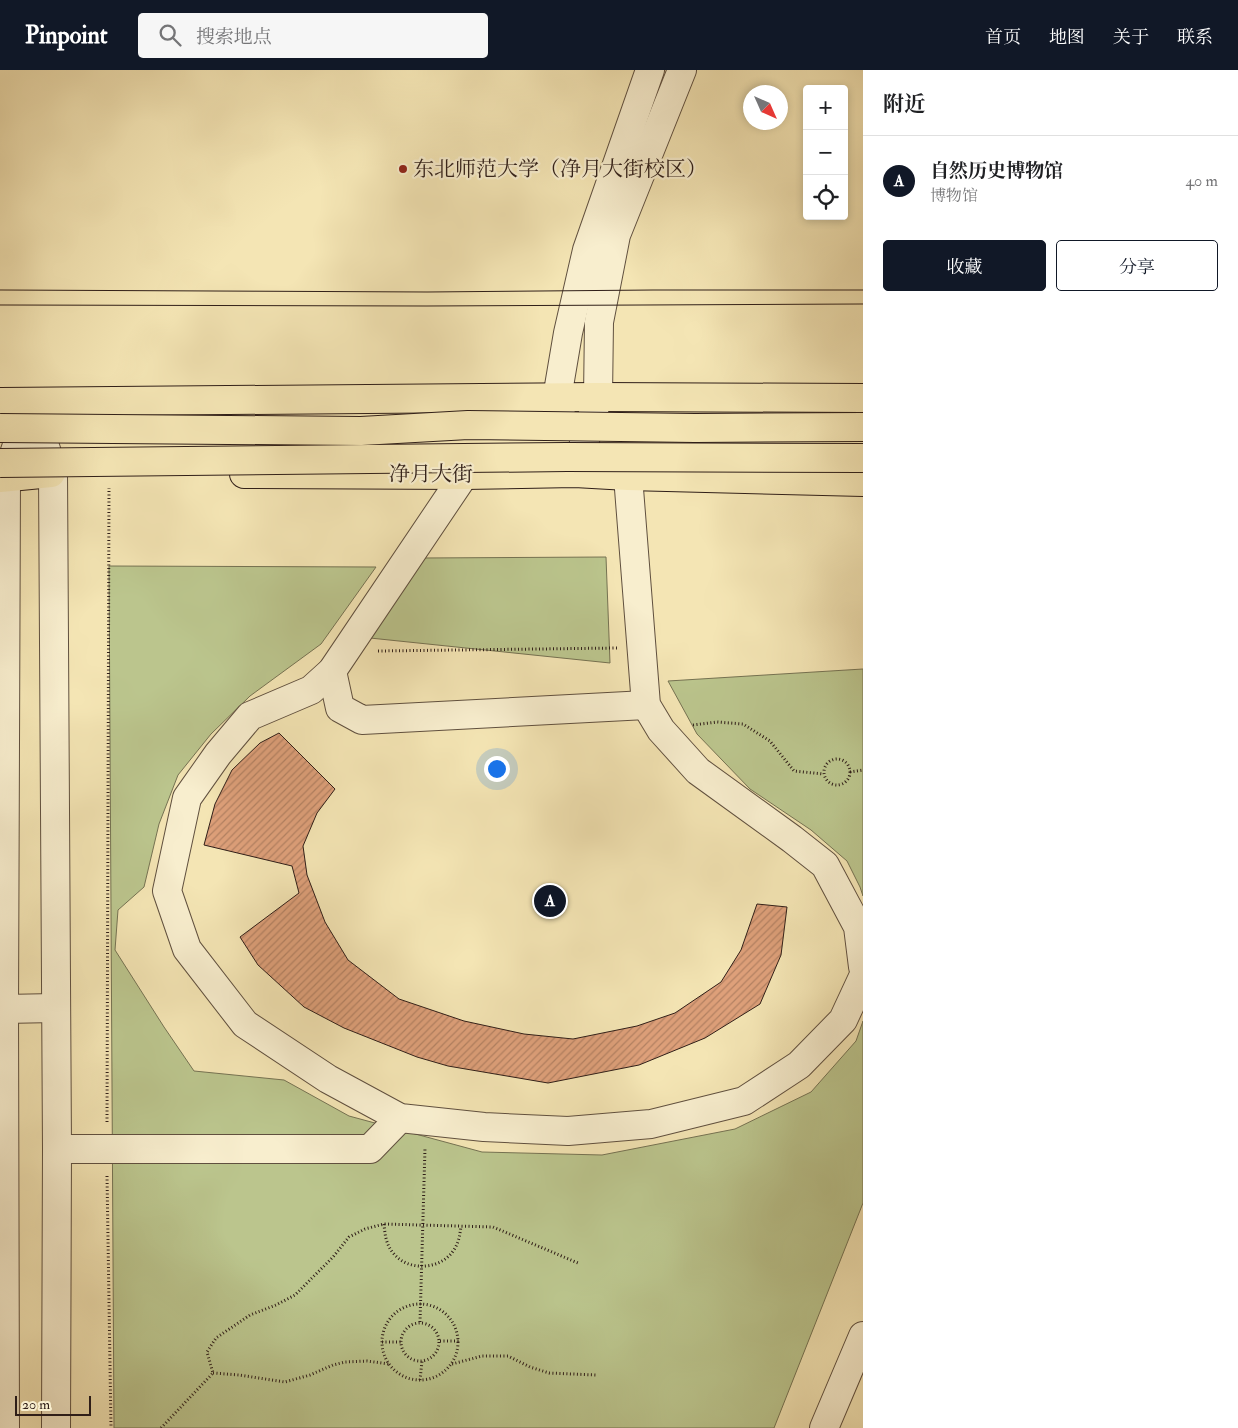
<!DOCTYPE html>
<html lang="zh">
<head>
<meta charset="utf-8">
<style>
	:root { --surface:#fff; --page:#f6f6f6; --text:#202124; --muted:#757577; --line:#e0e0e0; --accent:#111827 }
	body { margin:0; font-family:"IM FELL Double Pica","Noto Serif SC",serif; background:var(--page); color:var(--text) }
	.controls { position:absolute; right:15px; top:15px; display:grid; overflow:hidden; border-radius:5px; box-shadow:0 2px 8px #0003 }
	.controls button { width:45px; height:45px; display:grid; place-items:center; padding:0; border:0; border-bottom:1px solid var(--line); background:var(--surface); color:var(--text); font:25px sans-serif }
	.compass { position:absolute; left:743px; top:15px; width:45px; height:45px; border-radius:50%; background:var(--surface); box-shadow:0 2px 8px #0003; rotate:135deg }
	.scale { position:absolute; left:15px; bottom:12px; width:76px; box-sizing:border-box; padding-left:5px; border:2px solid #2f1e18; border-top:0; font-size:14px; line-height:18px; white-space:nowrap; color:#2f1e18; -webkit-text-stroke:4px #f8eece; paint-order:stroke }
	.you { position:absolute; left:496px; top:698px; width:18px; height:18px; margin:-12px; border:4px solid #fff; border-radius:50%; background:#1a73e8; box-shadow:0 0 0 8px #1a73e833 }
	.badge { display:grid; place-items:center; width:32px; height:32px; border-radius:50%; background:var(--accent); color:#fff; font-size:16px; font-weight:700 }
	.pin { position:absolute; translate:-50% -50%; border:2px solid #fff; box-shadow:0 1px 5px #0006 }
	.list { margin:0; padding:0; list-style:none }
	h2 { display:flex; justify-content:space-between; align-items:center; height:65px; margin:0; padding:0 20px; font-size:21px }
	h2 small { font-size:16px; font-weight:400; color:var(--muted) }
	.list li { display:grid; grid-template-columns:32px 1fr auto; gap:15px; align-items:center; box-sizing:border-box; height:90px; padding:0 20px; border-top:1px solid var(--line) }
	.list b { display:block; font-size:19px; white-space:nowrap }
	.list p { margin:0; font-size:16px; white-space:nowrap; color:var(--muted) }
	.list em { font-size:16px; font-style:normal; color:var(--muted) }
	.actions { display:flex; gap:10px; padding:15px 20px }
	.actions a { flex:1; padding:11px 0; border:1px solid var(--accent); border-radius:5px; text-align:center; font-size:18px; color:var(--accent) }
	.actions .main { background:var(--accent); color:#fff }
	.icon { flex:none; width:28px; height:28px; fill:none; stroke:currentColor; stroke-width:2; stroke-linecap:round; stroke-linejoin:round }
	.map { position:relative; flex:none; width:863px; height:1358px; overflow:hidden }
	header { display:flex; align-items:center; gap:30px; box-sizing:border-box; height:70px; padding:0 25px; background:var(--accent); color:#fff }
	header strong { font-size:24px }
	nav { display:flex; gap:28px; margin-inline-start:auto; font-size:18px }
	.search { width:350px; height:45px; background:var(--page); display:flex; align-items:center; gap:12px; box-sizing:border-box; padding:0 18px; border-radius:5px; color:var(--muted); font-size:19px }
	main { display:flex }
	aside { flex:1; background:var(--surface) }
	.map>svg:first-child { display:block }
	.green { fill:#bbc58d; stroke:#757252 }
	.building { fill:url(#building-hatch); stroke:#2f1e18 }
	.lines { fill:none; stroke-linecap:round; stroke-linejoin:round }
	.minor-casing { stroke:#60503f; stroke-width:30 }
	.major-casing { stroke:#2f1e18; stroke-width:30 }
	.path { stroke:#2f1e18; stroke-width:3; stroke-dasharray:1 2.5; stroke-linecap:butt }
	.minor { stroke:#f8eece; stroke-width:28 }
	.major { stroke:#f4e5b4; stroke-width:28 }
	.tram { stroke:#2f1e18; stroke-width:1 }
	.highway-bridge-casing { stroke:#2f1e18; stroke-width:30; stroke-linecap:butt }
	.highway-bridge { stroke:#f4e5b4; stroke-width:28 }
	.poi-dot { fill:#8f2418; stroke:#f8eece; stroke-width:2 }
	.labels { text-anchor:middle; stroke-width:4.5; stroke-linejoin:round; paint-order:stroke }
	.poi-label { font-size:21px; fill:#2f1e18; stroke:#f8eece; text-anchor:start }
	.street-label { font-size:21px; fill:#2f1e18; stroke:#f8eece }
</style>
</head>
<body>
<header>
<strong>Pinpoint</strong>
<div class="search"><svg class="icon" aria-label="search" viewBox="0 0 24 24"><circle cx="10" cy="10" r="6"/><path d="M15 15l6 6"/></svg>搜索地点</div>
<nav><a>首页</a><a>地图</a><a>关于</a><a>联系</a></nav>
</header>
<main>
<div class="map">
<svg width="863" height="1358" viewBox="0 0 863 1358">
	<defs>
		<pattern id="building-hatch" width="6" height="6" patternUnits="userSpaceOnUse" patternTransform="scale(1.25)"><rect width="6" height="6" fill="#dea07a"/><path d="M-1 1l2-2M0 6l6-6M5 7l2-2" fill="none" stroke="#b48263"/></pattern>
	</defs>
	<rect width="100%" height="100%" fill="#f4e5b4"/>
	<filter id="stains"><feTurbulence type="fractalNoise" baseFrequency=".004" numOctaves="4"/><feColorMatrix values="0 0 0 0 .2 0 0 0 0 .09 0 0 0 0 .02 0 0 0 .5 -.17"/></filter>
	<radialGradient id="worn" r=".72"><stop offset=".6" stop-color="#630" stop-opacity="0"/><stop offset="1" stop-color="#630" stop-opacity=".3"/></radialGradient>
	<!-- green -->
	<g class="green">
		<polygon points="606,487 610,593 370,568 422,488"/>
		<polygon points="109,496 376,497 321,574 250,626 211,664 178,705 159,754 144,817 118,840 115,880 164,957 194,1001 284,1010 349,1046 482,1082 602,1085 735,1059 811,1022 856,971 863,951 863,1133 774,1358 114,1358"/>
		<polygon points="863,599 863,826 860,817 847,791 811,760 750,719 697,664 668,611"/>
	</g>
	<!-- building -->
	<polygon class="building" points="279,663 335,719 317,743 303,776 307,805 325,852 348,890 399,929 464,951 524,964 573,969 637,956 675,943 721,912 741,880 757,834 787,837 781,885 760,934 705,968 639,995 548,1013 448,996 417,987 344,958 304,937 258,895 240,867 299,823 292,796 204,775 215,734 232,700 260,673"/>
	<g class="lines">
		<!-- minor casing -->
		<g class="minor-casing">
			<g id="minor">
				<polyline points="33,338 53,402 57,1079 56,1358"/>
				<polyline points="562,349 557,328 568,263 587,180 650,0"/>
				<polyline points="575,403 598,327 599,252 616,165 682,0"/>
				<polyline points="464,405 332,601 311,620 250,646 218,684 187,728 167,821 187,879 245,954 328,1009 400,1048 484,1057 568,1061 651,1054 744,1031 799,995 843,950 863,907"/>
				<polyline points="628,406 646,635 661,660 698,701 792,769 825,795 858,857 863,897"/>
				<polyline points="332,601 340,638 362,650 646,635"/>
				<polyline points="4,939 55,938"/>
				<polyline points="57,1079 370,1079 400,1048"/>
				<polyline points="5,1358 4,939 6,408 30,336"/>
				<polyline points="824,1358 863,1266"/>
			</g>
		</g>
		<!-- major casing -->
		<g class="major-casing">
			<g id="major">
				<polyline points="0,332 598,327 863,328"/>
				<polyline points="244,404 464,405 575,403 628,406 863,412"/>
				<polyline points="0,408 51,403"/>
			</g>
		</g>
		<!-- path -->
		<g class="path">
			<polyline points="378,581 617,578"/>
			<polyline points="693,655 717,652 743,654 770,671 794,701 823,704"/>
			<circle cx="837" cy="702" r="13"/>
			<polyline points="850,702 863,700"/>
			<polyline points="107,1052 109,418"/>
			<polyline points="107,1106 111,1358"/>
			<path d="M 384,1154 C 385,1165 386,1175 394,1184 C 409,1202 443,1200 455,1178 C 459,1171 460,1164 461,1156"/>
			<circle cx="420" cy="1272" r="38"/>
			<polyline points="420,1252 425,1078"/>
			<circle cx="420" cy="1272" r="19"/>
			<polyline points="440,1271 459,1271"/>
			<polyline points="382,1272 401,1272"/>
			<polyline points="452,1294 482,1286 508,1286 530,1297 549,1303 596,1305"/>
			<polyline points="213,1303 239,1305 285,1312 310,1305 333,1295 345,1292 367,1291 389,1294"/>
			<polyline points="420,1310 422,1291"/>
			<polyline points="161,1358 213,1303 207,1282 216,1268 250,1245 276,1235 295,1225 333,1187 349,1167 365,1159 384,1154 493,1157 578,1193"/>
		</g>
		<!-- minor -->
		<use href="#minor" class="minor"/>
		<!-- major -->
		<use href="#major" class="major"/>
		<!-- tram -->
		<g class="tram">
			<polyline points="0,220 427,222 653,220 863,220"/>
			<polyline points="0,235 426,236 863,234"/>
		</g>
		<!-- highway-bridge casing -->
		<g class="highway-bridge-casing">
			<g id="highway-bridge">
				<polyline points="0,358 361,361 468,355 695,358 863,357"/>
				<polyline points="0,393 567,387 863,388"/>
			</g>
		</g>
		<!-- highway-bridge -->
		<use href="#highway-bridge" class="highway-bridge"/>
	</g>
	<!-- markers -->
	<circle class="poi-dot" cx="403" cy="99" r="5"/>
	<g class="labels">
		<!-- poi labels -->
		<g class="poi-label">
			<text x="413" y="106">东北师范大学（净月大街校区）</text>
		</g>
		<!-- street labels -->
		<g class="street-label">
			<text x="431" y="411">净月大街</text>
		</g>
	</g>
	<rect width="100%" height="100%" filter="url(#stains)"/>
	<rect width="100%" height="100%" fill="url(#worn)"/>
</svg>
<div class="controls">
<button>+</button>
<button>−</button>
<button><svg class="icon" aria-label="locate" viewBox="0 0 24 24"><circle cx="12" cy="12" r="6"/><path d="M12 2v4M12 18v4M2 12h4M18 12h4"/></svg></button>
</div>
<svg class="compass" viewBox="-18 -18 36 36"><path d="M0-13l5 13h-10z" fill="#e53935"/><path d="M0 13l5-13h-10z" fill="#757577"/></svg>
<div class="scale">20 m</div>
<div class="you"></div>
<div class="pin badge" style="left:550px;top:831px">A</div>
</div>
<aside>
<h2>附近<small></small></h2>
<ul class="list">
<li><span class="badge">A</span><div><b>自然历史博物馆</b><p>博物馆</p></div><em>40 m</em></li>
</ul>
<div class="actions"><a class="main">收藏</a><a>分享</a></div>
</aside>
</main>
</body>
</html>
